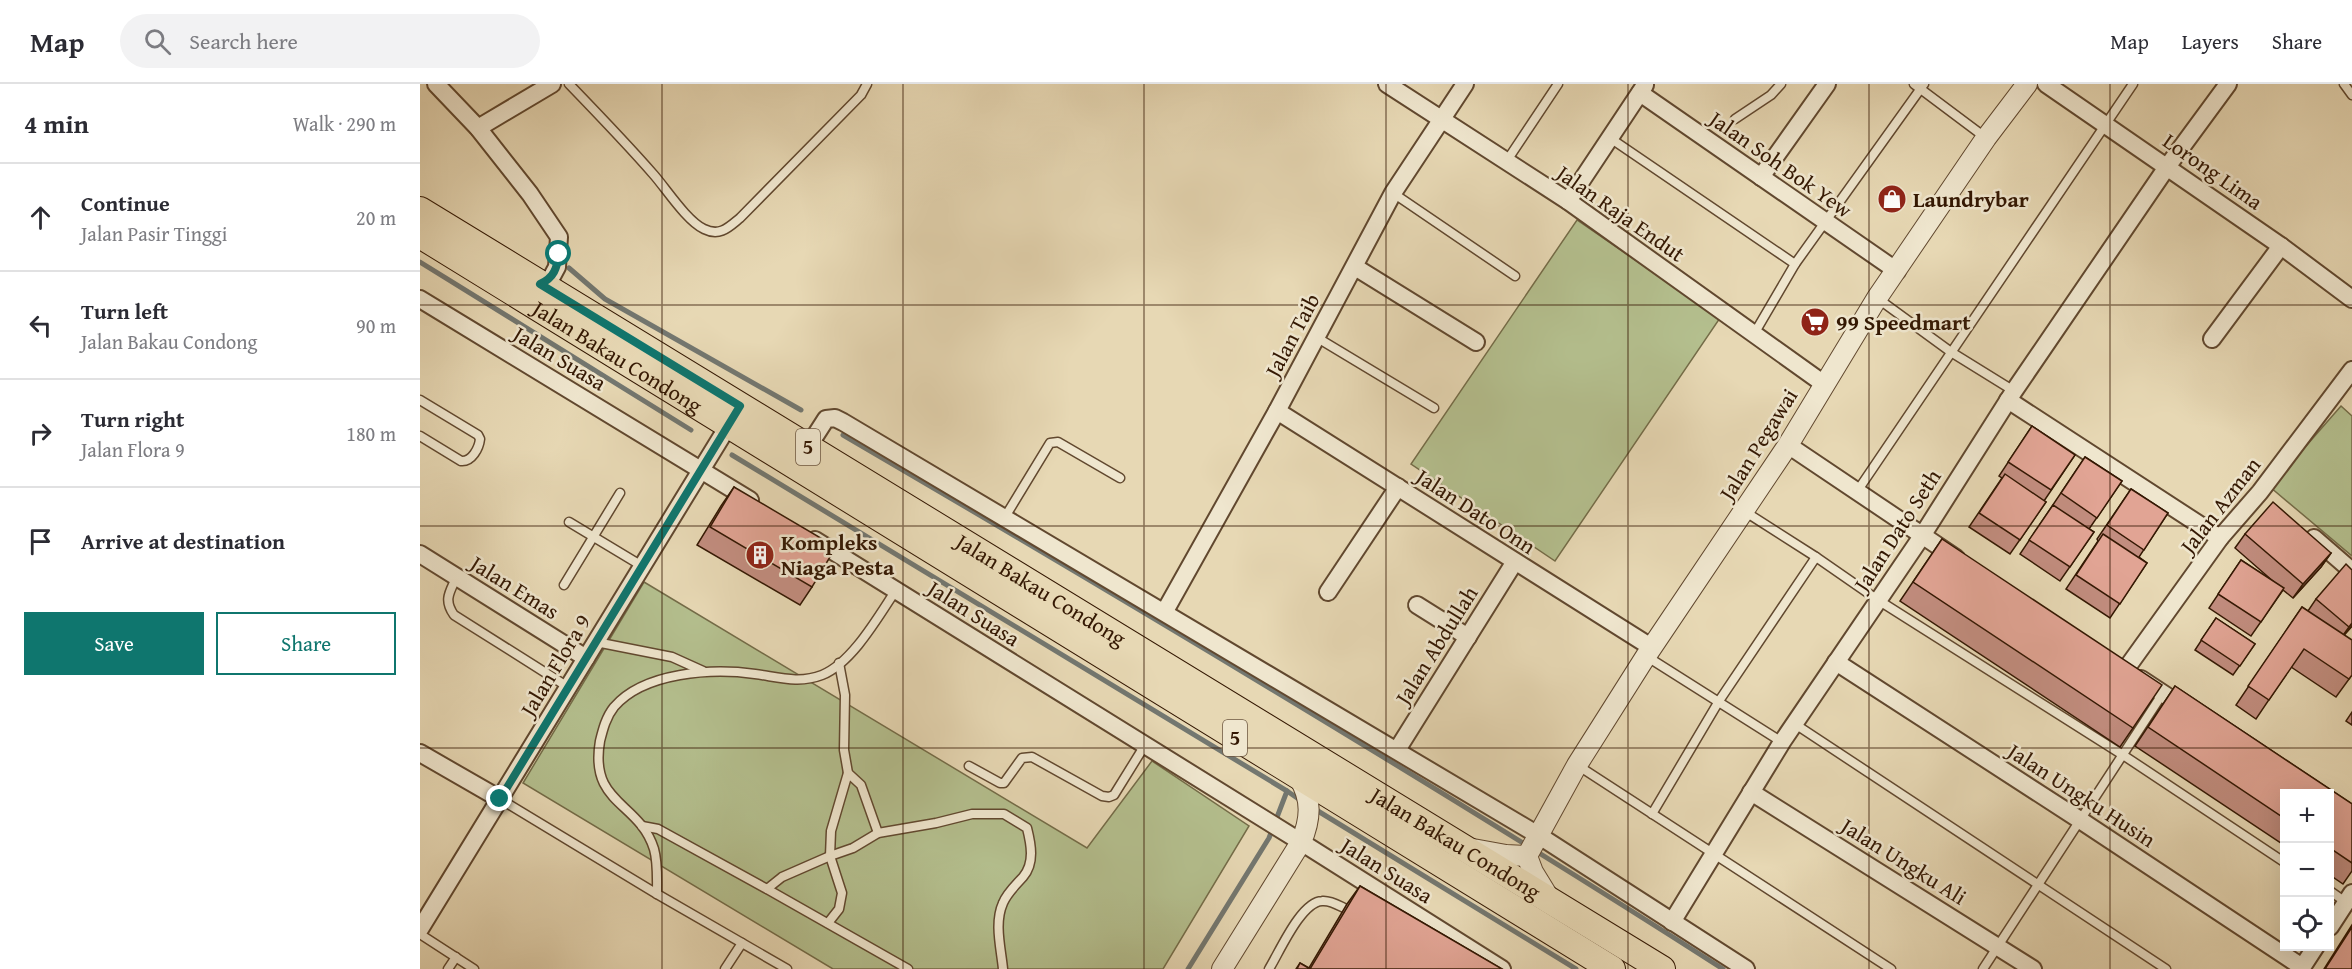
<!DOCTYPE html>
<html lang="en">
<head>
<meta charset="utf-8">
<style>
	:root { --surface:#fff; --page:#f2f2f3; --text:#2b2b33; --muted:#7c7c81; --line:#e1e1e2; --accent:#0f766e }
	body { margin:0; font-family:"Gentium Book Plus",serif; background:var(--page); color:var(--text) }
	.controls { position:absolute; right:18px; bottom:18px; display:grid; overflow:hidden; border-radius:0px; box-shadow:0 6px 24px #0002 }
	.controls button { width:54px; height:54px; display:grid; place-items:center; padding:0; border:0; border-bottom:2px solid var(--line); background:var(--surface); color:var(--text); font:30px sans-serif }
	.stop { position:absolute; width:18px; height:18px; margin:-14px; border:4px solid #0f766e; border-radius:50%; background:#fff }
	.stop.end { background:#0f766e; border-color:#fff; box-shadow:0 2px 6px #0008 }
	.list { margin:0; padding:0; list-style:none }
	h2 { display:flex; justify-content:space-between; align-items:center; height:78px; margin:0; padding:0 24px; font-size:26px }
	h2 small { font-size:20px; font-weight:400; color:var(--muted) }
	.list li { display:grid; grid-template-columns:39px 1fr auto; gap:18px; align-items:center; box-sizing:border-box; height:108px; padding:0 24px; border-top:2px solid var(--line) }
	.list b { display:block; font-size:22px; white-space:nowrap }
	.list p { margin:0; font-size:20px; white-space:nowrap; color:var(--muted) }
	.list em { font-size:20px; font-style:normal; color:var(--muted) }
	.actions { display:flex; gap:12px; padding:18px 24px }
	.actions a { flex:1; padding:14px 0; border:2px solid var(--accent); border-radius:0px; text-align:center; font-size:21px; color:var(--accent) }
	.actions .main { background:var(--accent); color:#fff }
	.icon { flex:none; width:33px; height:33px; fill:none; stroke:currentColor; stroke-width:2; stroke-linecap:round; stroke-linejoin:round }
	.map { position:relative; flex:none; width:1932px; height:885px; overflow:hidden }
	header { display:flex; align-items:center; gap:36px; box-sizing:border-box; height:84px; padding:0 30px; background:var(--surface); border-bottom:2px solid var(--line) }
	header strong { font-size:28px }
	nav { display:flex; gap:33px; margin-inline-start:auto; font-size:21px }
	.search { width:420px; height:54px; background:var(--page); display:flex; align-items:center; gap:15px; box-sizing:border-box; padding:0 21px; border-radius:33px; color:var(--muted); font-size:22px }
	main { display:flex }
	aside { flex:1; background:var(--surface) }
	.map>svg:first-child { display:block }
	.green { fill:#b4bf8e; stroke:#746c48; stroke-width:1.5 }
	.lines { fill:none; stroke-linecap:round; stroke-linejoin:round }
	.stream { stroke:#737770; stroke-width:5 }
	.service-casing { stroke:#61482f; stroke-width:11 }
	.minor-casing { stroke:#61482f; stroke-width:20 }
	.tertiary-casing { stroke:#61482f; stroke-width:22 }
	.primary-casing { stroke:#341803; stroke-width:28 }
	.service { stroke:#efe6ce; stroke-width:8 }
	.minor { stroke:#efe6ce; stroke-width:16 }
	.tertiary { stroke:#efe6ce; stroke-width:20 }
	.primary { stroke:#e7d8b4; stroke-width:26 }
	.wall { fill:#c28d7f; stroke:#341803; stroke-width:1.5 }
	.shaded-wall { fill:#9e7368; stroke:#341803; stroke-width:1.5 }
	.building { fill:#e1a494; stroke:#341803; stroke-width:1.5 }
	.route { stroke:#0f766e; stroke-width:8 }
	.grid { fill:none; stroke:#341803; stroke-width:1.5; stroke-opacity:0.55 }
	.labels { text-anchor:middle; stroke-width:5; stroke-linejoin:round; paint-order:stroke }
	.shield { fill:#efe6ce; stroke:#6c5640; stroke-width:1.5 }
	.shield-label { font-size:21px; font-weight:bold; fill:#341803 }
	.street-label { font-size:22px; fill:#341803; stroke:#efe6ce }
	.poi-label { font-size:22px; font-weight:bold; fill:#341803; stroke:#efe6ce; text-anchor:start }
</style>
</head>
<body>
<header>
<strong>Map</strong>
<div class="search"><svg class="icon" aria-label="search" viewBox="0 0 24 24"><circle cx="10" cy="10" r="6"/><path d="M15 15l6 6"/></svg>Search here</div>
<nav><a>Map</a><a>Layers</a><a>Share</a></nav>
</header>
<main>
<aside>
<h2>4 min<small>Walk · 290 m</small></h2>
<ul class="list">
<li><svg class="icon" aria-label="ahead" viewBox="0 0 24 24"><path d="M12 20V5M6 11l6-6 6 6"/></svg><div><b>Continue</b><p>Jalan Pasir Tinggi</p></div><em>20 m</em></li>
<li><svg class="icon" aria-label="left" viewBox="0 0 24 24"><path d="M17 20v-9H6M10 6l-5 5 5 5"/></svg><div><b>Turn left</b><p>Jalan Bakau Condong</p></div><em>90 m</em></li>
<li><svg class="icon" aria-label="right" viewBox="0 0 24 24"><path d="M7 20v-9h11M14 6l5 5-5 5"/></svg><div><b>Turn right</b><p>Jalan Flora 9</p></div><em>180 m</em></li>
<li><svg class="icon" aria-label="arrive" viewBox="0 0 24 24"><path d="M6 21V4h12l-3 4 3 4H6"/></svg><div><b>Arrive at destination</b></div></li>
</ul>
<div class="actions"><a class="main">Save</a><a>Share</a></div>
</aside>
<div class="map">
<svg width="1932" height="885" viewBox="0 0 1932 885">
	<rect width="100%" height="100%" fill="#e7d8b4"/>
	<filter id="stains"><feTurbulence type="fractalNoise" baseFrequency=".00333" numOctaves="4"/><feColorMatrix values="0 0 0 0 .2 0 0 0 0 .09 0 0 0 0 .02 0 0 0 .5 -.17"/></filter>
	<radialGradient id="worn" r=".72"><stop offset=".6" stop-color="#630" stop-opacity="0"/><stop offset="1" stop-color="#630" stop-opacity=".3"/></radialGradient>
	<!-- green -->
	<g class="green">
		<polygon points="1157,136 1300,234 1135,477 991,380"/>
		<polygon points="1921,322 1932,332 1932,472 1850,403"/>
		<polygon points="224,498 667,764 732,677 829,742 743,885 413,885 103,699"/>
	</g>
	<g class="lines">
		<!-- stream -->
		<g class="stream">
			<polyline points="0,178 271,346"/>
			<polyline points="149,184 185,215 381,326"/>
			<path d="M 423,351 C 719,524 1014,700 1303,885"/>
			<polyline points="312,371 867,707 849,754 768,885"/>
			<polyline points="867,707 883,718"/>
			<polyline points="893,724 1156,885"/>
		</g>
		<!-- service casing -->
		<g class="service-casing">
			<g id="service">
				<path d="M 149,0 C 178,30 207,60 234,91 C 247,106 267,137 284,145 C 300,153 309,143 320,134 L 441,11 L 447,0"/>
				<polyline points="1494,0 1566,54"/>
				<polyline points="1924,0 1932,11"/>
				<polyline points="1315,35 1351,11 1361,0"/>
				<polyline points="1190,54 1375,180"/>
				<polyline points="1086,78 1138,0"/>
				<polyline points="973,109 1095,192"/>
				<polyline points="1457,214 1531,268 1594,307"/>
				<polyline points="1334,250 1375,180 1504,0"/>
				<polyline points="896,253 1014,324"/>
				<path d="M 0,316 L 58,351 L 60,355 C 59,364 52,378 41,377 L 0,352"/>
				<polyline points="1436,409 1713,0"/>
				<polyline points="1324,427 1396,473 1458,516 1703,671 1864,778"/>
				<polyline points="585,433 630,359 638,358 700,394"/>
				<polyline points="149,438 222,482"/>
				<path d="M 37,492 C 30,508 23,515 34,531 L 148,603"/>
				<polyline points="144,501 200,409"/>
				<polyline points="176,558 252,573 283,587"/>
				<polyline points="1226,572 1362,658"/>
				<polyline points="419,579 425,611 424,666 428,689 441,701 458,749"/>
				<polyline points="1375,640 1746,885"/>
				<polyline points="1157,681 1471,885"/>
				<polyline points="549,682 580,699 584,699 602,674 612,673 682,712 689,713 694,711 725,661"/>
				<polyline points="80,715 237,810 367,885"/>
				<polyline points="1232,730 1299,617 1396,473"/>
				<path d="M 222,742 L 238,745 L 347,805 L 362,793 L 410,772 L 433,764 L 458,749 L 516,739 L 552,730 L 584,730 L 607,744 C 611,760 615,779 603,793 C 595,802 587,809 583,819 C 574,839 581,864 583,885"/>
				<polyline points="347,805 488,885"/>
				<polyline points="1910,807 1927,819"/>
				<path d="M 237,810 C 237,796 238,779 234,765 C 219,717 169,721 180,657 C 183,645 186,633 194,623 C 224,588 292,584 335,590 C 358,593 379,600 402,591 C 432,579 458,533 476,506"/>
				<polyline points="408,839 419,825 422,809 410,772 411,747 428,689"/>
				<polyline points="0,850 54,885"/>
				<polyline points="28,885 36,873"/>
				<polyline points="305,885 322,859"/>
				<path d="M 849,885 C 860,867 881,818 902,817 C 910,816 918,821 924,824"/>
				<polyline points="1563,885 1743,609"/>
			</g>
		</g>
		<!-- minor casing -->
		<g class="minor-casing">
			<g id="minor">
				<polyline points="16,0 58,44 110,110 139,153 137,183 130,196 120,200"/>
				<polyline points="967,0 1148,117 1404,300"/>
				<polyline points="1626,0 1861,162 1932,215"/>
				<polyline points="1220,9 1477,187"/>
				<polyline points="58,44 132,0"/>
				<polyline points="1341,93 1407,0"/>
				<polyline points="1148,117 1225,1"/>
				<polyline points="935,183 1056,258"/>
				<polyline points="0,215 330,416"/>
				<polyline points="1792,255 1861,162"/>
				<polyline points="1588,316 1800,454"/>
				<polyline points="857,327 1231,563"/>
				<polyline points="1368,361 1536,474"/>
				<polyline points="388,363 406,335 415,334 423,338 1118,751 1326,885"/>
				<polyline points="1894,454 1932,487"/>
				<polyline points="395,456 881,758 1082,885"/>
				<polyline points="0,470 166,574"/>
				<polyline points="908,508 978,403"/>
				<polyline points="997,521 1048,553"/>
				<polyline points="745,527 857,327 973,109 1045,0"/>
				<polyline points="1416,578 1660,736 1882,883"/>
				<polyline points="1706,585 1800,454 1840,408 1932,286"/>
				<polyline points="1721,595 1765,624"/>
				<polyline points="977,666 1094,479"/>
				<polyline points="0,669 80,715"/>
				<polyline points="1331,708 1613,885"/>
				<polyline points="1252,838 1362,658 1502,452 1594,307 1747,83 1808,0"/>
				<polyline points="1910,843 1932,809"/>
				<polyline points="0,845 313,334"/>
				<polyline points="1881,885 1896,862"/>
			</g>
		</g>
		<!-- tertiary casing -->
		<g class="tertiary-casing">
			<g id="tertiary">
				<polyline points="1053,765 1086,771 1107,772"/>
				<polyline points="1107,772 1157,681 1226,572 1368,361 1457,214 1566,54 1607,0"/>
				<polyline points="1107,772 1113,788 1129,814"/>
				<path d="M 802,885 L 881,758 C 891,735 892,715 879,694"/>
			</g>
		</g>
		<!-- primary casing -->
		<g class="primary-casing">
			<g id="primary">
				<path id="s1" d="M 0,126 L 1242,885"/>
				<path id="s2" d="M 0,151 L 1192,885"/>
			</g>
		</g>
		<!-- service -->
		<use href="#service" class="service"/>
		<!-- minor -->
		<use href="#minor" class="minor"/>
		<!-- tertiary -->
		<use href="#tertiary" class="tertiary"/>
		<!-- primary -->
		<use href="#primary" class="primary"/>
	</g>
	<!-- wall -->
	<g class="wall">
		<polygon points="1612,342 1655,371 1624,417 1626,418 1590,470 1549,443 1582,394 1579,392"/>
		<polygon points="1665,373 1702,397 1669,445 1674,448 1640,497 1600,470"/>
		<polygon points="314,403 392,503 380,521 277,461 301,422"/>
		<polygon points="1711,405 1748,429 1719,473 1727,479 1690,534 1646,505 1678,457 1677,455"/>
		<polygon points="1825,450 1911,469 1901,483 1873,514 1863,506 1831,552 1789,524 1821,476 1854,498 1815,464"/>
		<polygon points="1522,455 1713,644 1700,663 1480,517"/>
		<polygon points="1896,515 1932,542 1924,551 1932,591 1916,613 1871,583 1836,635 1816,621 1882,523 1888,527"/>
		<polygon points="1796,534 1835,560 1813,591 1775,566"/>
		<polygon points="1755,602 1932,720 1932,787 1923,800 1910,791 1910,710 1864,710 1864,761 1715,662"/>
		<polygon points="1932,628 1932,641 1926,637"/>
		<polygon points="940,802 1082,885 876,885 880,879 889,884 927,820"/>
		<polygon points="1932,841 1932,885 1904,885"/>
	</g>
	<!-- shaded-wall -->
	<g class="shaded-wall">
		<polygon points="1911,469 1901,483 1873,514 1883,500"/>
		<polygon points="1932,539 1932,542 1919,557 1929,543"/>
	</g>
	<!-- building -->
	<g class="building">
		<polygon points="1612,342 1655,371 1631,406 1588,378"/>
		<polygon points="1665,373 1702,397 1677,434 1641,409"/>
		<polygon points="1585,390 1626,418 1600,456 1559,429"/>
		<polygon points="314,403 416,463 392,503 290,443"/>
		<polygon points="1711,405 1748,429 1724,466 1687,441"/>
		<polygon points="1853,418 1911,469 1883,500 1825,450"/>
		<polygon points="1633,421 1674,448 1650,483 1609,456"/>
		<polygon points="1683,450 1727,479 1700,520 1656,491"/>
		<polygon points="1522,455 1742,601 1713,644 1493,498"/>
		<polygon points="1821,476 1864,504 1841,538 1798,510"/>
		<polygon points="1926,480 1932,486 1932,539 1929,543 1896,515"/>
		<polygon points="1882,523 1932,556 1932,591 1929,595 1884,565 1849,616 1828,602"/>
		<polygon points="1796,534 1835,560 1820,582 1781,556"/>
		<polygon points="1755,602 1932,720 1932,779 1910,764 1910,710 1864,710 1864,734 1728,643"/>
		<polygon points="940,802 1082,885 890,885"/>
		<polygon points="1932,843 1932,885 1905,885"/>
		<polygon points="880,879 890,885 877,885"/>
	</g>
	<g class="lines">
		<!-- route -->
		<path class="route" d="M 80,715 L 320,322 L 120,200 C 134,194 137,184 139,170"/>
	</g>
	<!-- grid -->
	<path class="grid" d="M 242,0 L 242,885M 483,0 L 483,885M 724,0 L 724,885M 966,0 L 966,885M 1208,0 L 1208,885M 1449,0 L 1449,885M 1690,0 L 1690,885M 0,221 L 1932,221M 0,442 L 1932,442M 0,664 L 1932,664"/>
	<!-- icons -->
	<defs>
		<g id="shop-disc" transform="scale(1.5)"><circle r="9.5" fill="#8f2418" stroke="#efe6ce"/><path d="M-5-2.5h2.3a2.7 3.5 0 0 1 5.4 0H5L5.5 6h-11ZM-1.5-2.5h3a1.5 2.3 0 0 0-3 0Z" fill="#fff"/></g>
		<g id="supermarket-disc" transform="scale(1.5)"><circle r="9.5" fill="#8f2418" stroke="#efe6ce"/><path d="M-6-5.5h2.5l.6 2H6L4.5 2H-2.5L-4.4-4H-6ZM-1.5 3.2a1.3 1.3 0 1 0 .1 0ZM3 3.2a1.3 1.3 0 1 0 .1 0Z" fill="#fff"/></g>
		<g id="building-disc" transform="scale(1.5)"><circle r="9.5" fill="#8f2418" stroke="#efe6ce"/><path d="M-4-6H4V6H1V3H-1V6H-4ZM-2.5-4.3h1.7v1.8h-1.7ZM.8-4.3h1.7v1.8H.8ZM-2.5-1h1.7V.8h-1.7ZM.8-1h1.7V.8H.8Z" fill="#fff"/></g>
	</defs>
	<g fill-rule="evenodd">
		<use href="#shop-disc" x="1472" y="115"/>
		<use href="#supermarket-disc" x="1395" y="238"/>
		<use href="#building-disc" x="340" y="471"/>
	</g>
	<g class="labels">
		<!-- shield labels -->
		<g class="shield">
			<rect x="376" y="345" width="24" height="36" rx="4.5"/>
			<rect x="803" y="636" width="24" height="36" rx="4.5"/>
		</g>
		<g class="shield-label">
			<text x="388" y="370">5</text>
			<text x="815" y="661">5</text>
		</g>
		<!-- street labels -->
		<g class="street-label">
			<text transform="translate(1361 80) rotate(35)" y="8">Jalan Soh Bok Yew</text>
			<text transform="translate(1793 87) rotate(35)" y="8">Lorong Lima</text>
			<text transform="translate(1201 129) rotate(35)" y="8">Jalan Raja Endut</text>
			<text transform="translate(872 251) rotate(-62)" y="8">Jalan Taib</text>
			<text dy="8" stroke="none"><textPath href="#s2" startOffset="232">Jalan Bakau Condong</textPath></text>
			<text transform="translate(140 274) rotate(31)" y="8">Jalan Suasa</text>
			<text transform="translate(1338 360) rotate(-58)" y="8">Jalan Pegawai</text>
			<text transform="translate(1800 421) rotate(-52)" y="8">Jalan Azman</text>
			<text transform="translate(1056 427) rotate(33)" y="8">Jalan Dato Onn</text>
			<text transform="translate(1477 446) rotate(-57)" y="8">Jalan Dato Seth</text>
			<text transform="translate(95 503) rotate(32)" y="8">Jalan Emas</text>
			<text dy="8" stroke="none"><textPath href="#s1" startOffset="728">Jalan Bakau Condong</textPath></text>
			<text transform="translate(554 529) rotate(32)" y="8">Jalan Suasa</text>
			<text transform="translate(1016 561) rotate(-58)" y="8">Jalan Abdullah</text>
			<text transform="translate(135 581) rotate(-59)" y="8">Jalan Flora 9</text>
			<text transform="translate(1662 711) rotate(33)" y="8">Jalan Ungku Husin</text>
			<text dy="8" stroke="none"><textPath href="#s1" startOffset="1214">Jalan Bakau Condong</textPath></text>
			<text transform="translate(1484 777) rotate(32)" y="8">Jalan Ungku Ali</text>
			<text transform="translate(967 786) rotate(32)" y="8">Jalan Suasa</text>
		</g>
		<!-- poi labels -->
		<g class="poi-label">
			<text x="1493" y="123">Laundrybar</text>
			<text x="1416" y="246">99 Speedmart</text>
			<text x="361" y="466">Kompleks<tspan x="361" dy="25">Niaga Pesta</tspan></text>
		</g>
	</g>
	<rect width="100%" height="100%" filter="url(#stains)"/>
	<rect width="100%" height="100%" fill="url(#worn)"/>
</svg>
<div class="controls">
<button>+</button>
<button>−</button>
<button><svg class="icon" aria-label="locate" viewBox="0 0 24 24"><circle cx="12" cy="12" r="6"/><path d="M12 2v4M12 18v4M2 12h4M18 12h4"/></svg></button>
</div>
<div class="stop" style="left:139px;top:170px"></div>
<div class="stop end" style="left:80px;top:715px"></div>
</div>
</main>
</body>
</html>
